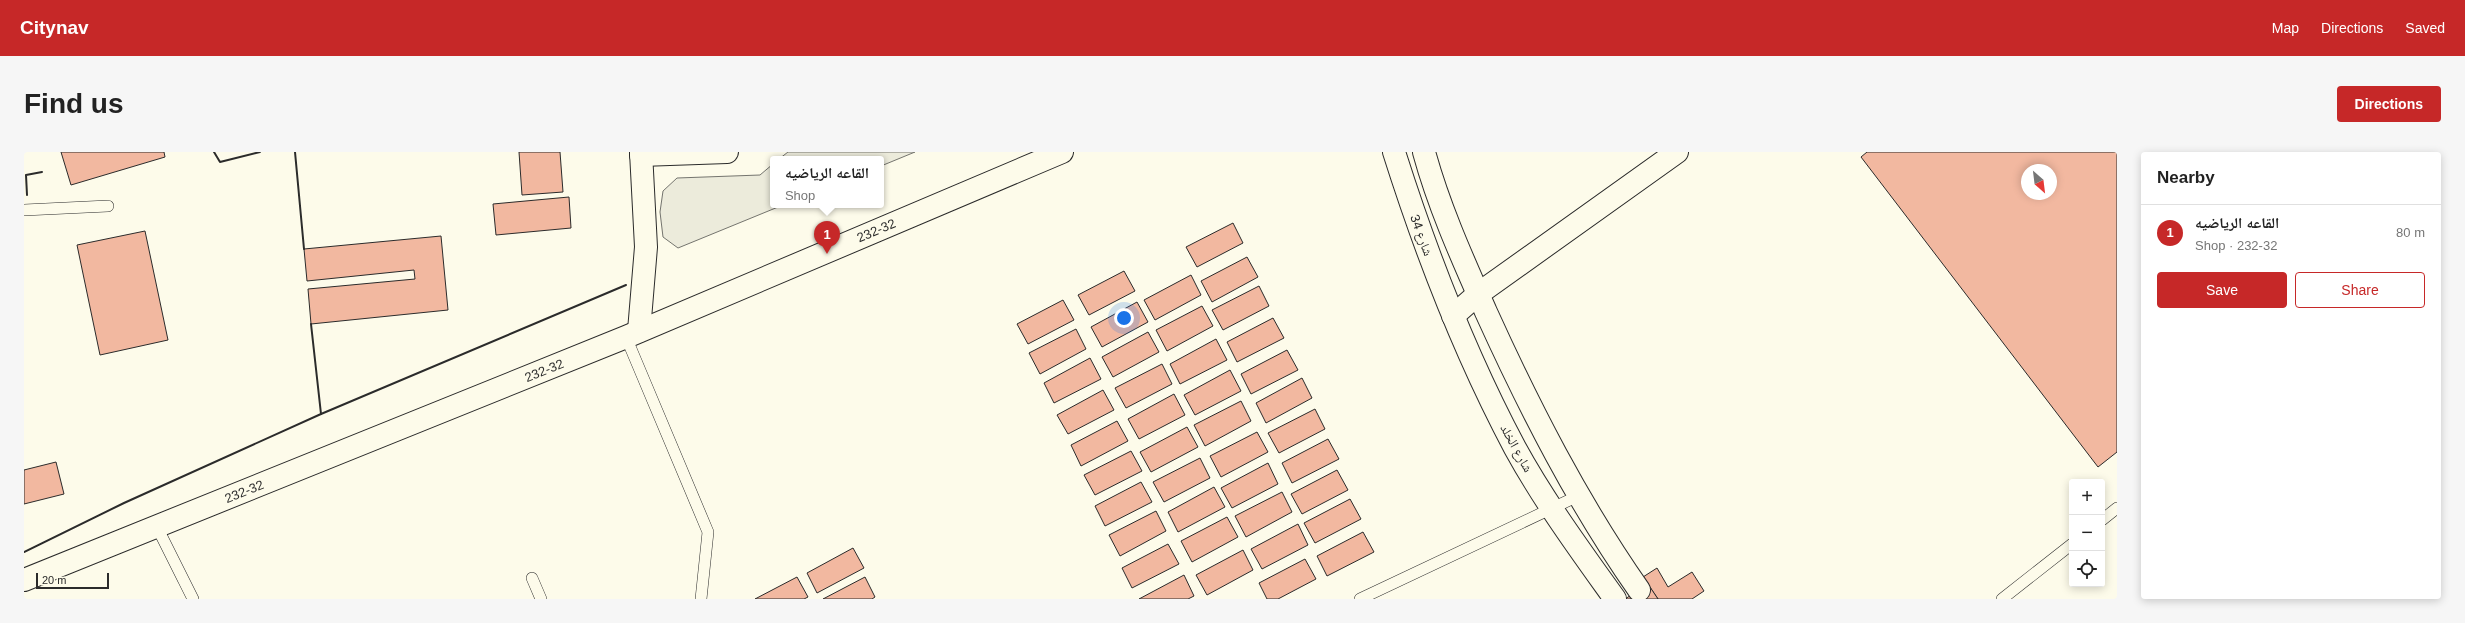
<!DOCTYPE html>
<html lang="en">
<head>
<meta charset="utf-8">
<style>
	:root { --surface:#fff; --page:#f6f6f6; --text:#222; --muted:#767676; --line:#e0e0e0; --accent:#c62828 }
	body { margin:0; font-family:Arial,"Noto Naskh Arabic",sans-serif; background:var(--page); color:var(--text) }
	.controls { position:absolute; right:12px; bottom:12px; display:grid; overflow:hidden; border-radius:4px; box-shadow:0 2px 10px #0003 }
	.controls button { width:36px; height:36px; display:grid; place-items:center; padding:0; border:0; border-bottom:1px solid var(--line); background:var(--surface); color:var(--text); font:20px sans-serif }
	.compass { position:absolute; left:1997px; top:12px; width:36px; height:36px; border-radius:50%; background:var(--surface); box-shadow:0 2px 10px #0003; rotate:152deg }
	.scale { position:absolute; left:12px; bottom:10px; width:73px; box-sizing:border-box; padding-left:4px; border:2px solid #2b2b2b; border-top:0; font-size:11px; line-height:14px; white-space:nowrap; color:#2b2b2b; -webkit-text-stroke:3px #fdfbea; paint-order:stroke }
	.you { position:absolute; left:1100px; top:166px; width:14px; height:14px; margin:-10px; border:3px solid #fff; border-radius:50%; background:#1a73e8; box-shadow:0 0 0 6px #1a73e833 }
	.badge { display:grid; place-items:center; width:26px; height:26px; border-radius:50%; background:var(--accent); color:#fff; font-size:13px; font-weight:700 }
	.pin { position:absolute; translate:-50% -33px; filter:drop-shadow(0 1px 2px #0008) }
	.pin::after { content:''; position:absolute; top:21px; width:14px; height:12px; background:inherit; clip-path:polygon(0 0,100% 0,50% 100%) }
	.popup { position:absolute; left:746px; top:4px; width:114px; height:52px; box-sizing:border-box; display:grid; place-content:center; border-radius:4px; background:var(--surface); filter:drop-shadow(0 1px 3px #0005); font-size:13px; white-space:nowrap; color:var(--muted) }
	.popup b { font-size:15px; color:var(--text) }
	.popup::after { content:''; position:absolute; left:50%; top:100%; margin-left:-8px; border:8px solid transparent; border-top-color:var(--surface) }
	.list { margin:0; padding:0; list-style:none }
	h2 { display:flex; justify-content:space-between; align-items:center; height:52px; margin:0; padding:0 16px; font-size:17px }
	h2 small { font-size:13px; font-weight:400; color:var(--muted) }
	.list li { display:grid; grid-template-columns:26px 1fr auto; gap:12px; align-items:center; box-sizing:border-box; height:56px; padding:0 16px; border-top:1px solid var(--line) }
	.list b { display:block; font-size:15px; white-space:nowrap }
	.list p { margin:0; font-size:13px; white-space:nowrap; color:var(--muted) }
	.list em { font-size:13px; font-style:normal; color:var(--muted) }
	.actions { display:flex; gap:8px; padding:12px 16px }
	.actions a { flex:1; padding:9px 0; border:1px solid var(--accent); border-radius:4px; text-align:center; font-size:14px; color:var(--accent) }
	.actions .main { background:var(--accent); color:#fff }
	.icon { flex:none; width:22px; height:22px; fill:none; stroke:currentColor; stroke-width:2; stroke-linecap:round; stroke-linejoin:round }
	.map { position:relative; flex:none; width:2093px; height:447px; overflow:hidden; border-radius:4px }
	header { display:flex; align-items:center; gap:24px; box-sizing:border-box; height:56px; padding:0 20px; background:var(--accent); color:#fff }
	header strong { font-size:19px }
	nav { display:flex; gap:22px; margin-inline-start:auto; font-size:14px }
	.intro { display:flex; align-items:center; justify-content:space-between; box-sizing:border-box; height:96px; padding:0 24px }
	h1 { margin:0; font-size:28px }
	.button { padding:10px 18px; border-radius:4px; background:var(--accent); color:#fff; font-size:14px; font-weight:700 }
	main { display:flex; gap:24px; padding:0 24px }
	aside { flex:1; background:var(--surface); border-radius:4px; box-shadow:0 2px 10px #0003 }
	.map>svg:first-child { display:block }
	.green { fill:#ecebdb; stroke:#74746e }
	.building { fill:#f2b8a0; stroke:#2b2b2b; fill-rule:evenodd }
	.lines { fill:none; stroke-linecap:round; stroke-linejoin:round }
	.service-casing { stroke:#2b2b2b; stroke-width:12 }
	.minor-casing { stroke:#2b2b2b; stroke-width:24 }
	.secondary-casing { stroke:#2b2b2b; stroke-width:24 }
	.service { stroke:#fdfbea; stroke-width:11 }
	.minor { stroke:#fdfbea; stroke-width:22 }
	.secondary { stroke:#fdfbea; stroke-width:22 }
	.wall { stroke:#2b2b2b; stroke-width:2 }
	.labels { text-anchor:middle; stroke-width:3; stroke-linejoin:round; paint-order:stroke }
	.street-label { font-size:13px; fill:#2b2b2b; stroke:#fdfbea }
</style>
</head>
<body>
<header>
<strong>Citynav</strong>
<nav><a>Map</a><a>Directions</a><a>Saved</a></nav>
</header>
<div class="intro"><h1>Find us</h1><a class="button">Directions</a></div>
<main>
<div class="map">
<svg width="2093" height="447" viewBox="0 0 2093 447">
	<rect width="100%" height="100%" fill="#fdfbea"/>
	<!-- green -->
	<g class="green">
		<polygon points="764,0 891,0 857,14 857,7 755,7"/>
		<polygon points="749,12 749,53 759,53 654,96 639,85 636,60 639,39 653,26 736,23"/>
	</g>
	<!-- building -->
	<g class="building">
		<polygon points="37,0 140,0 141,5 47,33"/>
		<polygon points="495,0 536,0 539,40 498,43"/>
		<path d="M 1843,0 L 2093,0 L 2093,300 L 2074,315 L 1837,5 ZM 2003,18 L 2027,18 L 2027,42 L 2003,42 Z"/>
		<polygon points="545,45 547,76 472,83 469,52"/>
		<polygon points="1209,71 1219,91 1173,115 1162,95"/>
		<polygon points="121,79 144,188 76,203 53,93"/>
		<polygon points="417,84 424,158 287,172 284,137 391,127 390,118 283,129 280,97"/>
		<polygon points="1223,105 1234,125 1188,150 1177,129"/>
		<polygon points="1100,119 1111,139 1065,163 1054,143"/>
		<polygon points="1167,123 1177,143 1131,168 1120,148"/>
		<polygon points="1235,134 1245,154 1199,178 1188,158"/>
		<polygon points="1039,148 1050,168 1004,192 993,172"/>
		<polygon points="1113,150 1124,170 1078,195 1067,175"/>
		<polygon points="1178,154 1189,174 1143,199 1132,178"/>
		<polygon points="1249,166 1260,186 1213,210 1203,190"/>
		<polygon points="1052,177 1062,197 1016,222 1005,201"/>
		<polygon points="1124,180 1135,200 1089,225 1078,205"/>
		<polygon points="1192,187 1203,208 1156,232 1146,212"/>
		<polygon points="1263,198 1274,218 1227,242 1217,222"/>
		<polygon points="1066,206 1077,227 1030,251 1020,231"/>
		<polygon points="1138,212 1148,232 1102,256 1091,236"/>
		<polygon points="1206,218 1217,239 1171,263 1160,243"/>
		<polygon points="1278,226 1288,246 1242,271 1232,251"/>
		<polygon points="1079,238 1090,258 1044,282 1033,263"/>
		<polygon points="1150,242 1161,263 1115,287 1104,267"/>
		<polygon points="1217,249 1227,269 1181,294 1170,273"/>
		<polygon points="1291,257 1301,277 1255,301 1244,281"/>
		<polygon points="1093,269 1104,289 1057,314 1047,293"/>
		<polygon points="1163,275 1174,295 1127,320 1116,300"/>
		<polygon points="1233,280 1244,300 1197,325 1186,304"/>
		<polygon points="1304,287 1315,307 1268,331 1258,311"/>
		<polygon points="1107,299 1118,319 1071,343 1060,323"/>
		<polygon points="1176,306 1186,326 1140,350 1129,330"/>
		<polygon points="32,310 40,342 0,352 0,318"/>
		<polygon points="1244,311 1254,332 1208,356 1197,336"/>
		<polygon points="1313,318 1324,338 1278,362 1267,342"/>
		<polygon points="1117,330 1128,350 1081,374 1071,354"/>
		<polygon points="1190,335 1201,355 1154,380 1144,360"/>
		<polygon points="1258,340 1268,360 1222,385 1211,364"/>
		<polygon points="1326,347 1337,367 1291,391 1280,371"/>
		<polygon points="1132,359 1142,379 1096,404 1085,383"/>
		<polygon points="1203,365 1214,385 1168,410 1157,389"/>
		<polygon points="1274,372 1284,393 1238,417 1227,397"/>
		<polygon points="1339,380 1350,400 1303,424 1293,404"/>
		<polygon points="1144,392 1155,412 1108,436 1098,416"/>
		<polygon points="829,396 840,416 793,441 783,421"/>
		<polygon points="1219,398 1229,418 1183,443 1172,423"/>
		<polygon points="1281,407 1292,427 1254,447 1243,447 1235,431"/>
		<polygon points="1633,416 1644,435 1668,420 1680,439 1668,447 1634,447 1619,425"/>
		<polygon points="1160,423 1170,444 1164,447 1115,447"/>
		<polygon points="773,425 784,445 780,447 731,447"/>
		<polygon points="841,425 851,445 848,447 799,447"/>
		<polygon points="1624,432 1634,447 1601,447 1615,438"/>
	</g>
	<g class="lines">
		<!-- service casing -->
		<g class="service-casing">
			<g id="service">
				<polyline points="0,58 84,54"/>
				<polyline points="602,185 684,380 677,447"/>
				<polyline points="2078,368 2093,356"/>
				<polyline points="133,375 169,447"/>
				<polyline points="508,426 517,447"/>
				<polyline points="1336,447 1554,344"/>
				<polyline points="1978,447 2048,392"/>
			</g>
		</g>
		<!-- minor casing -->
		<g class="minor-casing">
			<g id="minor">
				<polyline points="617,3 703,0"/>
				<polyline points="1429,164 1454,142 1653,0"/>
				<polyline points="615,179 622,95 617,0"/>
				<polyline points="0,428 602,185 1038,0"/>
			</g>
		</g>
		<!-- secondary casing -->
		<g class="secondary-casing">
			<g id="secondary">
				<path d="M 1370,0 C 1402,101 1441,202 1491,296 C 1520,349 1556,398 1591,447"/>
				<path d="M 1400,0 C 1415,55 1439,108 1462,160 C 1506,257 1554,351 1615,438"/>
			</g>
		</g>
		<!-- service -->
		<use href="#service" class="service"/>
		<!-- minor -->
		<use href="#minor" class="minor"/>
		<!-- secondary -->
		<use href="#secondary" class="secondary"/>
		<!-- wall -->
		<g class="wall">
			<polyline points="190,0 196,10 236,0"/>
			<polyline points="271,0 280,97"/>
			<polyline points="3,43 2,23 18,20"/>
			<polyline points="287,172 297,262"/>
			<polyline points="0,400 100,351 297,262 602,133"/>
		</g>
	</g>
	<g class="labels">
		<!-- street labels -->
		<g class="street-label">
			<text transform="translate(852 78) rotate(-23)" y="5">232-32</text>
			<text transform="translate(1398 83) rotate(70)" y="5">شارع 34</text>
			<text transform="translate(520 218) rotate(-22)" y="5">232-32</text>
			<text transform="translate(1493 296) rotate(61)" y="5">شارع الخلد</text>
			<text transform="translate(220 339) rotate(-22)" y="5">232-32</text>
		</g>
	</g>
</svg>
<div class="controls">
<button>+</button>
<button>−</button>
<button><svg class="icon" aria-label="locate" viewBox="0 0 24 24"><circle cx="12" cy="12" r="6"/><path d="M12 2v4M12 18v4M2 12h4M18 12h4"/></svg></button>
</div>
<svg class="compass" viewBox="-18 -18 36 36"><path d="M0-13l5 13h-10z" fill="#e53935"/><path d="M0 13l5-13h-10z" fill="#767676"/></svg>
<div class="scale">20 m</div>
<div class="you"></div>
<div class="pin badge" style="left:803px;top:102px">1</div>
<div class="popup"><b>القاعه الرياضيه</b>Shop</div>
</div>
<aside>
<h2>Nearby<small></small></h2>
<ul class="list">
<li><span class="badge">1</span><div><b>القاعه الرياضيه</b><p>Shop · 232-32</p></div><em>80 m</em></li>
</ul>
<div class="actions"><a class="main">Save</a><a>Share</a></div>
</aside>
</main>
</body>
</html>
